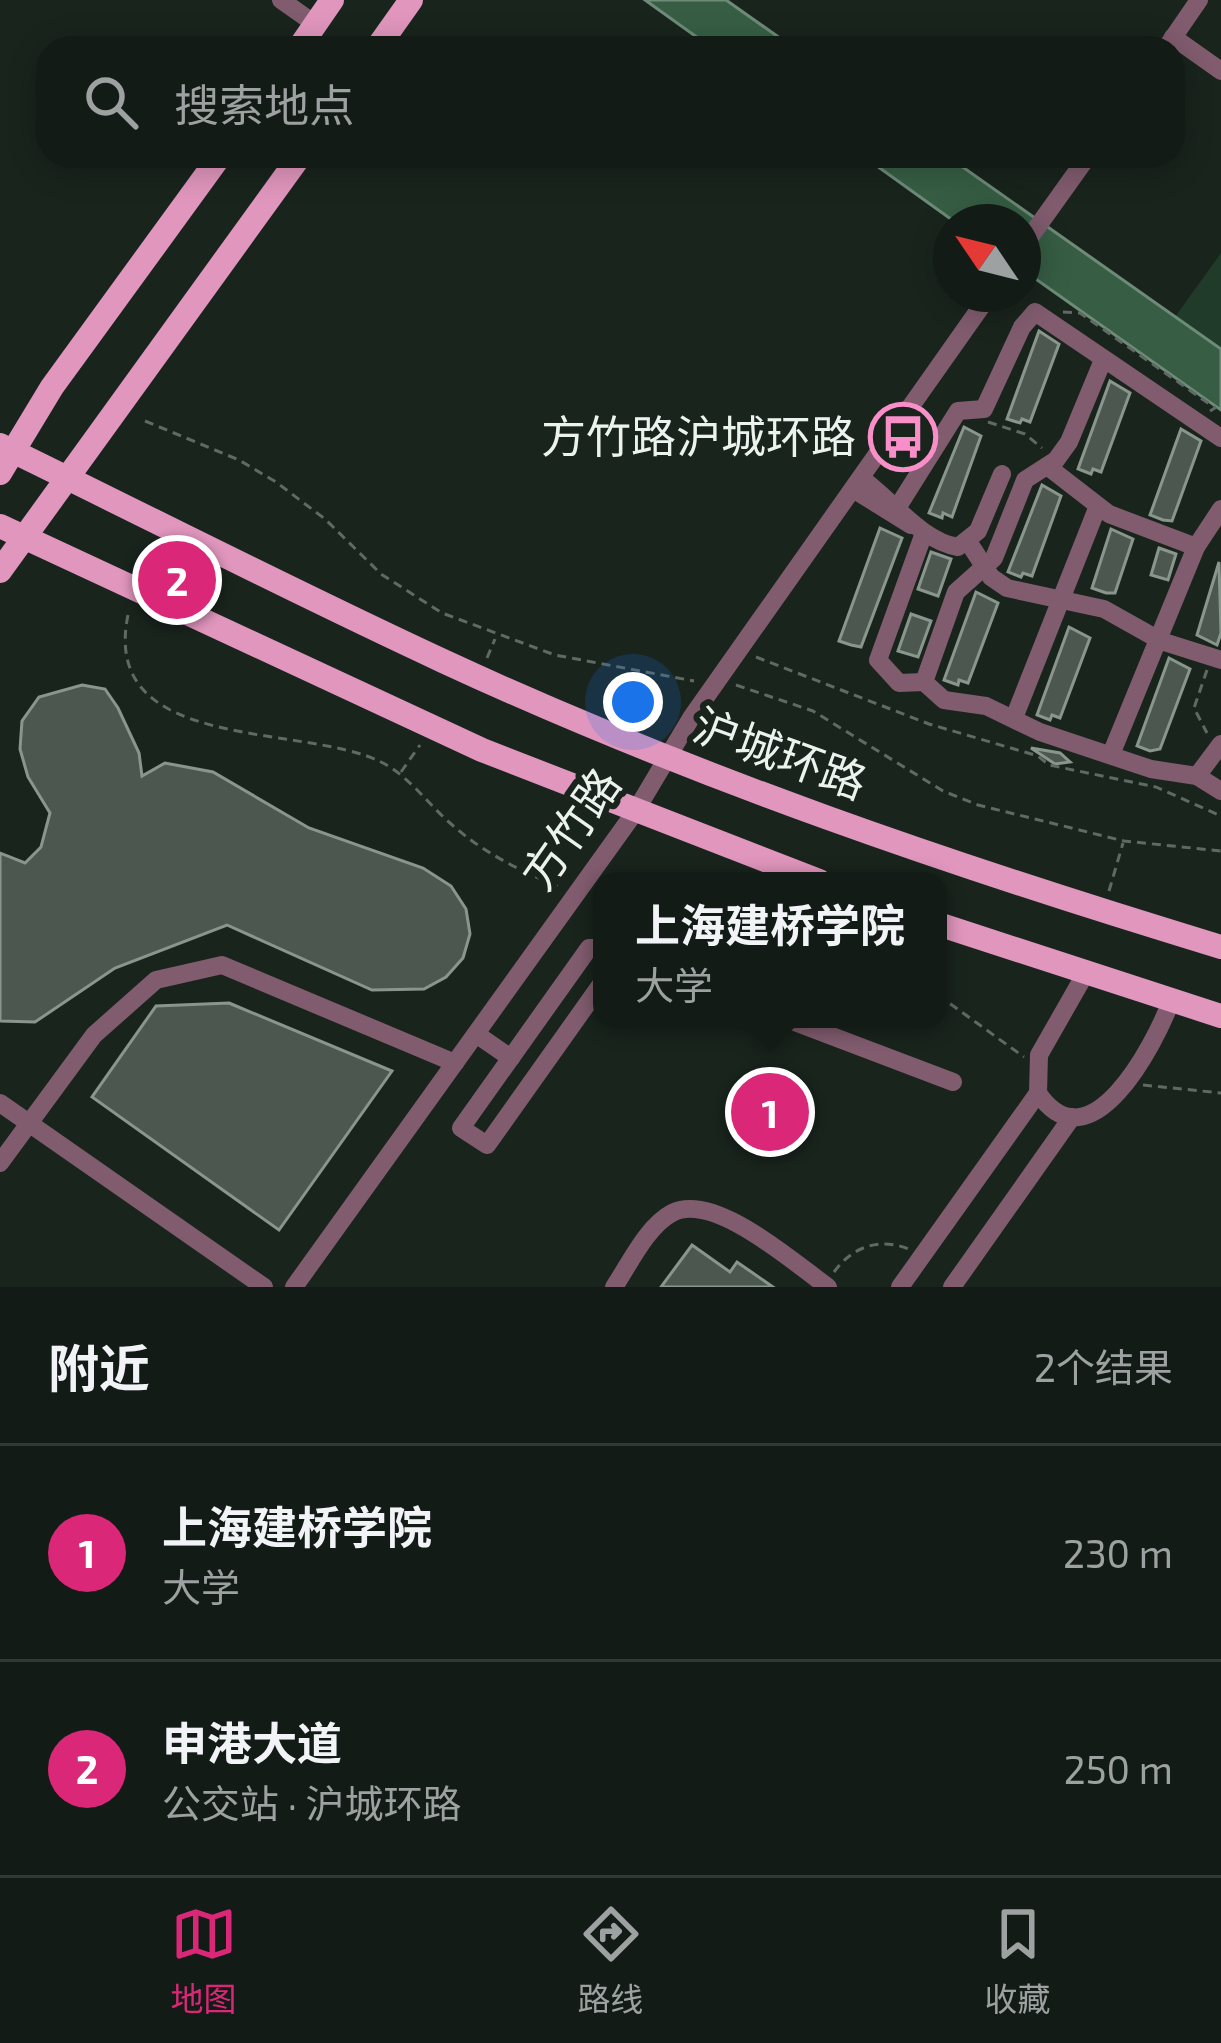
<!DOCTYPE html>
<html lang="zh">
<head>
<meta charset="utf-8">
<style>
	:root { --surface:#131b16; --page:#202823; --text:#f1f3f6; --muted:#9da1a1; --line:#323935; --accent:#db2777 }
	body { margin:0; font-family:"Exo 2","Noto Sans SC",sans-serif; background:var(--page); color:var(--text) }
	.compass { position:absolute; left:933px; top:204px; width:108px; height:108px; border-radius:50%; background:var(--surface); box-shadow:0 6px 30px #0003; rotate:305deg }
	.you { position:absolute; left:633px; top:702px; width:42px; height:42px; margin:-30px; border:9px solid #fff; border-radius:50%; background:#1a73e8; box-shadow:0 0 0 18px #1a73e833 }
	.badge { display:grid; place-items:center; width:78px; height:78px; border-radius:50%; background:var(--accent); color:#fff; font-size:39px; font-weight:700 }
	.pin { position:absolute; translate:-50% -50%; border:6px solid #fff; box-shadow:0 3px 12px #0006 }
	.popup { position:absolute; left:593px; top:872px; width:354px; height:156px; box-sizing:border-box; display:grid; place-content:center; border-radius:24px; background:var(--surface); filter:drop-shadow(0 3px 9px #0005); font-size:39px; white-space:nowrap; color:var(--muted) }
	.popup b { font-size:45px; color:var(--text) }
	.popup::after { content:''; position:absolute; left:50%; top:100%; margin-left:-24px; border:24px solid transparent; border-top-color:var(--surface) }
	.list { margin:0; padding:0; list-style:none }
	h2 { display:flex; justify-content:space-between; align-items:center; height:156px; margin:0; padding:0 48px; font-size:51px }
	h2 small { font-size:39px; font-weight:400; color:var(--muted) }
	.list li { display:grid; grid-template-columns:78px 1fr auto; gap:36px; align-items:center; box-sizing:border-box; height:216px; padding:0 48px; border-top:3px solid var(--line) }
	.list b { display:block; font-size:45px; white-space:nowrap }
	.list p { margin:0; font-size:39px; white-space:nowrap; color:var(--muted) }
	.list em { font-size:39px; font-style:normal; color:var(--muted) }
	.icon { flex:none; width:66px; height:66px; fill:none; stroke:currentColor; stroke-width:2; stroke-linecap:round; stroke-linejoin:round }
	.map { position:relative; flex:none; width:1221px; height:1287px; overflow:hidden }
	.search { position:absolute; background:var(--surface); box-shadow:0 6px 30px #0003; left:36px; right:36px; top:36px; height:132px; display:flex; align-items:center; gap:30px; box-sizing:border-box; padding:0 42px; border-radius:36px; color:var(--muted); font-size:45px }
	.sheet { height:588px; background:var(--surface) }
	nav { display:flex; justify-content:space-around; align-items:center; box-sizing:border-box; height:168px; border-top:3px solid var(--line); background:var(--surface); font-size:33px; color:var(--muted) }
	nav a { display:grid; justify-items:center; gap:6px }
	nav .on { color:var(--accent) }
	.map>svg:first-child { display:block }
	.green { fill:#213b2a }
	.water { fill:#375e45; stroke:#6d8b78; stroke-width:3 }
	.building { fill:#4c584f; stroke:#89968d; stroke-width:3 }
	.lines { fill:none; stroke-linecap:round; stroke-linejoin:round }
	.path { stroke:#606963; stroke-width:3; stroke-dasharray:9 6; stroke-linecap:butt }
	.minor { stroke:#805c6e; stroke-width:18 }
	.major { stroke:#e196bd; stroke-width:24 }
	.labels { text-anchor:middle; stroke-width:12; stroke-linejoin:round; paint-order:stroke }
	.poi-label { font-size:45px; fill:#ecf3ee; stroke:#19241d; text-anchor:end }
	.street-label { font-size:45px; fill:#ecf3ee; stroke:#19241d }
</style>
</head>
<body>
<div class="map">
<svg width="1221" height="1287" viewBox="0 0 1221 1287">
	<rect width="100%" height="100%" fill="#19241d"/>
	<!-- green -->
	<polygon class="green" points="1221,253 1221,349 1175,317"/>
	<!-- water -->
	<g class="water">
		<polygon points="645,0 726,0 794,48 712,48"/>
		<polygon points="863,156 947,156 1221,349 1221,410 1023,270 1023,222 955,222"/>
	</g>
	<!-- building -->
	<g class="building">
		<polygon points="1039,331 1059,344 1030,422 1022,419 1020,423 1007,419"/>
		<polygon points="1110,381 1130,393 1101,472 1093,469 1091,474 1078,469"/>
		<polygon points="964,427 981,436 952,517 943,513 942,518 929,513"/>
		<polygon points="1181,429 1201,441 1172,521 1163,520 1150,515"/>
		<polygon points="1042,485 1061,496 1032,576 1023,573 1021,577 1008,572"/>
		<polygon points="880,528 902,538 861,647 851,645 839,641"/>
		<polygon points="1111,529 1133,539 1115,593 1106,593 1092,588"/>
		<polygon points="1159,548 1176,554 1168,580 1151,575"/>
		<polygon points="931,552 951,559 938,596 918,589"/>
		<polygon points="1219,562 1221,633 1217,645 1197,635"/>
		<polygon points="976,592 998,603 968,683 959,680 958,685 944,680"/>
		<polygon points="911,614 931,621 918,657 898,651"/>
		<polygon points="1069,627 1090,638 1060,718 1052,715 1050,720 1037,715"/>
		<polygon points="1169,658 1190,669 1160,749 1150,751 1137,746"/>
		<polygon points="82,685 105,689 118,708 139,753 142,776 165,763 213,772 309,828 423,868 451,886 466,909 470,934 463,958 446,977 424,989 372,990 227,925 115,968 35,1022 0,1021 0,853 25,863 41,847 50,813 28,777 20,749 22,721 39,697"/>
		<polygon points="1031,748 1060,753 1070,762 1055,764"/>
		<polygon points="229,1003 392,1071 279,1230 92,1097 156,1006"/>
		<polygon points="692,1245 730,1272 737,1262 773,1287 661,1287"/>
	</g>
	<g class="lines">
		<!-- path -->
		<g class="path">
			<polyline points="1063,312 1080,313 1215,408 1210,411"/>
			<polyline points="145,421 239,460 276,482 325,519 381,574 442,613 555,655 694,681"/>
			<polyline points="988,422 1025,434 1042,448"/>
			<path d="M 128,615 C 99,754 304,723 381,762 C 409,776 427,803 450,823 C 483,853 521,871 561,888"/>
			<polyline points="756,657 929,724 1038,756 1049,765 1156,787 1221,816"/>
			<polyline points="487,658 495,639"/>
			<polyline points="1207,670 1194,708 1207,733"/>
			<polyline points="736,685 813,711 943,791 978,805 1124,841 1221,851"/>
			<polyline points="401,772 420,745"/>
			<polyline points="1109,891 1123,843"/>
			<polyline points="938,995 1024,1057"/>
			<polyline points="1143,1085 1221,1093"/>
			<path d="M 834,1272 C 852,1247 879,1237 909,1249"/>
		</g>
		<!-- minor -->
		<g class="minor">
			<polyline points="281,0 315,24"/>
			<polyline points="1173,37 1221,71"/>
			<polyline points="1166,48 1199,0"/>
			<polyline points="1023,247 1088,156"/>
			<polyline points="1103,360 1069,442 1056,460 1025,480 994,558 956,592 924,682 944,700 986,706 1040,732 1151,769 1197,776 1221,791"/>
			<polyline points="1047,466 1109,514 1196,547"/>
			<path d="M 861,478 C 892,500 921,541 958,547 L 978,531 L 1002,474"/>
			<polyline points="853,489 911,525"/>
			<polyline points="899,505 958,411 984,409 1022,327 1035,312 1221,438"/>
			<polyline points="969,543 991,577 1007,588 1104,609 1161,641 1221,660"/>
			<polyline points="924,682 899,683 878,660 924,533"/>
			<polyline points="1014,718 1098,506"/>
			<polyline points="1112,752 1196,547 1221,509"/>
			<polyline points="1197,776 1221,744"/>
			<polyline points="602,948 589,948 461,1128 487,1145 602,983"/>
			<path d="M 1084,976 L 1039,1055 L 1038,1093 C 1090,1170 1155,1044 1171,1001"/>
			<polyline points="787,1019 953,1082"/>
			<polyline points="476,1034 511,1058"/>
			<polyline points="0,1103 264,1287"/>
			<polyline points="0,1163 94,1035 156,980 222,965 455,1063"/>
			<polyline points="294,1287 635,812 691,718 990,294"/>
			<path d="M 614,1287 C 629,1265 647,1226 672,1213 C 714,1191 794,1263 828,1287"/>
			<polyline points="900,1287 1038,1093"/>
			<polyline points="952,1287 1072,1117"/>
		</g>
		<!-- major -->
		<g class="major">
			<polyline points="299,48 332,0"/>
			<polyline points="377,48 411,0"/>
			<path d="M 0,445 C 148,517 294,592 443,661 C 693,777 957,867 1221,947"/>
			<polyline points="0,473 52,387 220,156"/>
			<polyline points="0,526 482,750 819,881"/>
			<polyline points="0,571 300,156"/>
			<polyline points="938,924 1221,1016"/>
		</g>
	</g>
	<!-- icons -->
	<defs>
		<g id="bus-ring" transform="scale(3.45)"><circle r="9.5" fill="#19241d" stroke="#f98fc8" stroke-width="1.5"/><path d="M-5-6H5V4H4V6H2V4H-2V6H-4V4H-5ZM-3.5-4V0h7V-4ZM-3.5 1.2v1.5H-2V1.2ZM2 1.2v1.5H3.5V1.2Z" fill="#f98fc8"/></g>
	</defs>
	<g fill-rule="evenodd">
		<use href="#bus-ring" x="903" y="437"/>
	</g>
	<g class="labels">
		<!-- poi labels -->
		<g class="poi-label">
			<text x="856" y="453">方竹路沪城环路</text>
		</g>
		<!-- street labels -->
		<g class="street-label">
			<text transform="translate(780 754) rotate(20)" y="16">沪城环路</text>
			<text transform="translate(571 829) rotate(-55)" y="16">方竹路</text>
		</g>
	</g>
</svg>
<svg class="compass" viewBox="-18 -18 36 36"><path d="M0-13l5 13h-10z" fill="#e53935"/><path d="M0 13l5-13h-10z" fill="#9da1a1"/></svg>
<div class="you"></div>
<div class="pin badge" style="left:770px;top:1112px">1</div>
<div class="popup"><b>上海建桥学院</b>大学</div>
<div class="pin badge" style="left:177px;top:580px">2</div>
<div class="search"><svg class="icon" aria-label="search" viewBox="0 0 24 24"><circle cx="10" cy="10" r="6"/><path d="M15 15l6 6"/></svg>搜索地点</div>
</div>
<section class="sheet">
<h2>附近<small>2个结果</small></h2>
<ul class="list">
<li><span class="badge">1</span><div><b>上海建桥学院</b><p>大学</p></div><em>230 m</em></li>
<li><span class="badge">2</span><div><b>申港大道</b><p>公交站 · 沪城环路</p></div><em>250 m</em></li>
</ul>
</section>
<nav>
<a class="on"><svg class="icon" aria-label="map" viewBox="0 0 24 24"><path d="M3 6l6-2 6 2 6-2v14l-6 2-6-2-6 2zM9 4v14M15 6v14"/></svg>地图</a>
<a><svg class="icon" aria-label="directions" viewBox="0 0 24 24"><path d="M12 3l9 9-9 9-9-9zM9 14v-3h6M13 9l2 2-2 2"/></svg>路线</a>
<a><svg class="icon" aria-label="saved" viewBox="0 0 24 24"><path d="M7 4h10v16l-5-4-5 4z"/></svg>收藏</a>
</nav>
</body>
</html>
